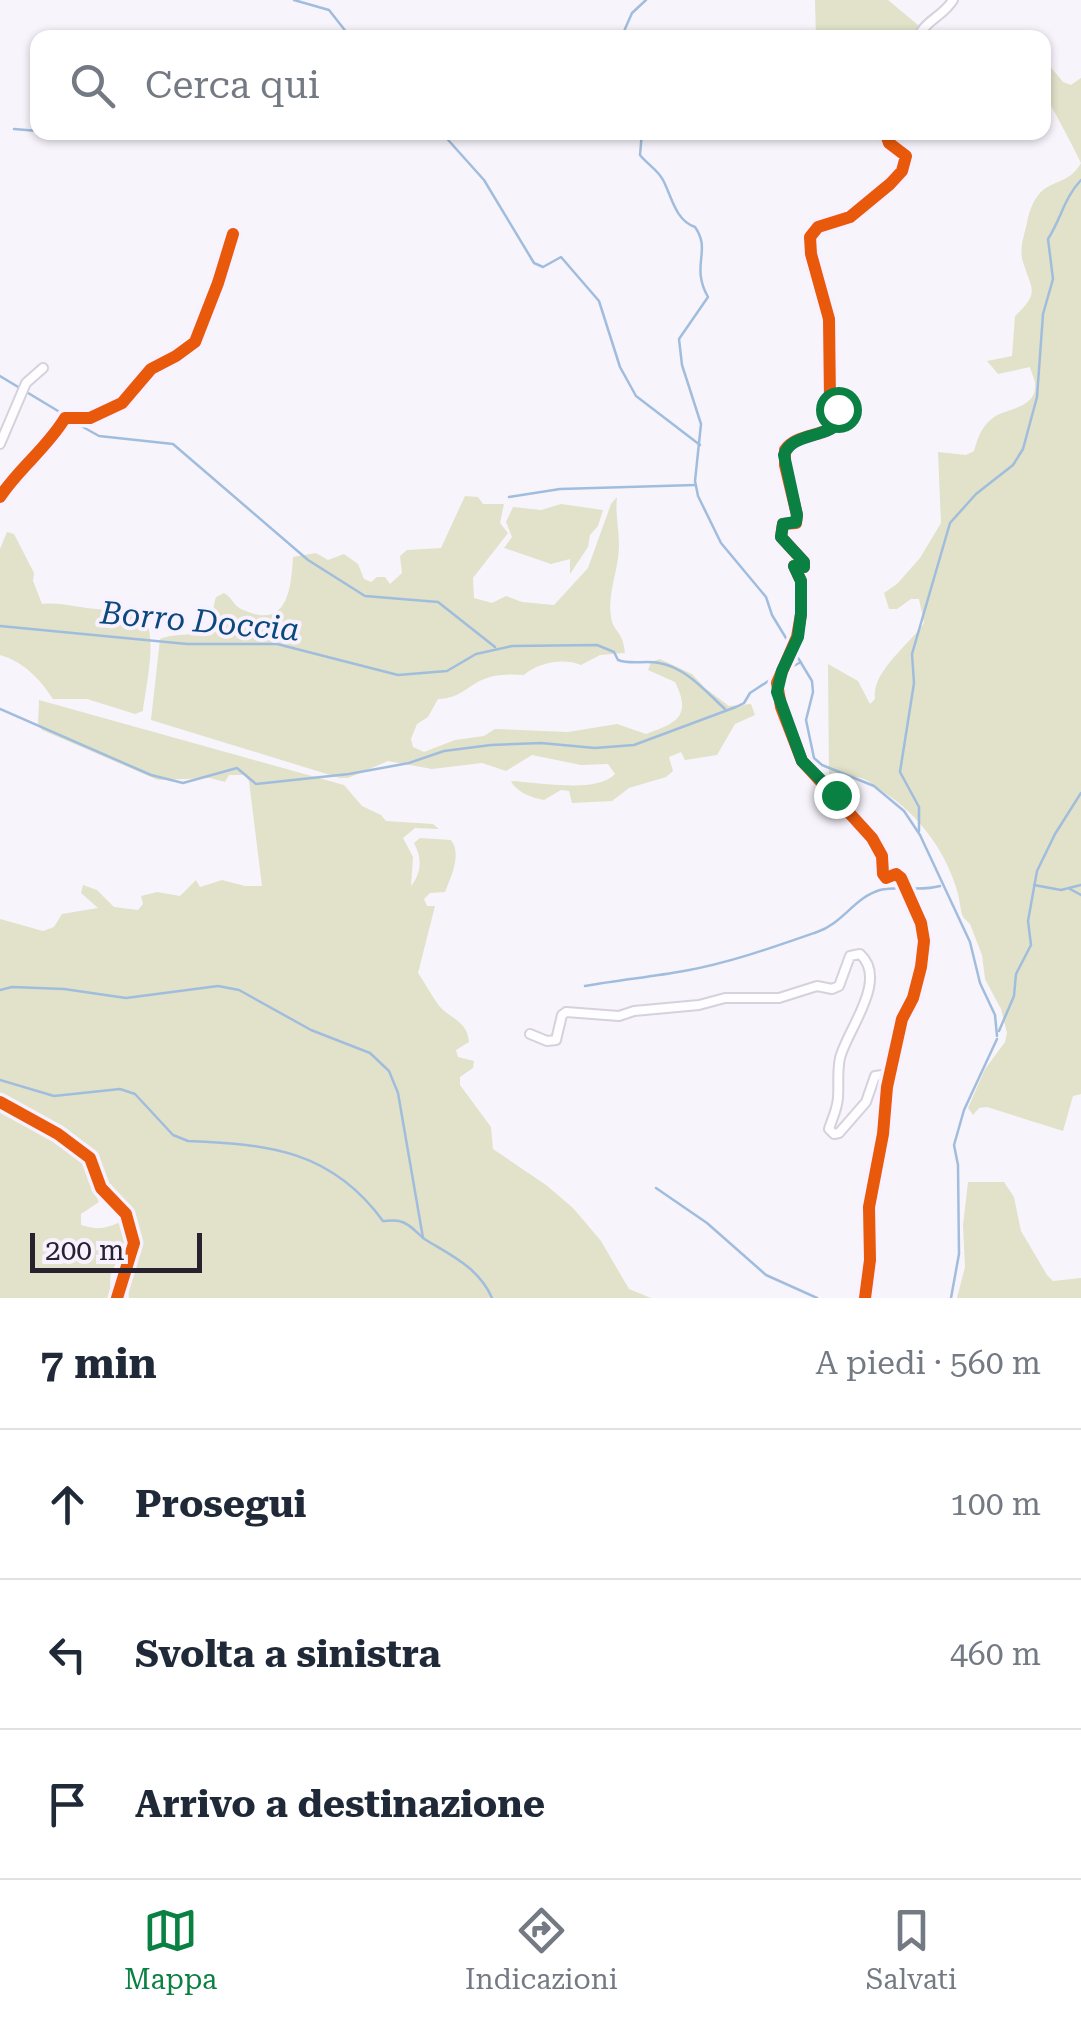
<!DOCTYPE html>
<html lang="it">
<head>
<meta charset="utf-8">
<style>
	:root { --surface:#fff; --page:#f6f6f7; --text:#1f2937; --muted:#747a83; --line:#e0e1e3; --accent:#0b8043 }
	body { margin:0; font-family:"Roboto Serif",serif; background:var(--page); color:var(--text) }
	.scale { position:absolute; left:30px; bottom:25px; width:172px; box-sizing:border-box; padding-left:10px; border:5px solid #28222e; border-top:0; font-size:28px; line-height:35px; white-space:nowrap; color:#28222e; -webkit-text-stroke:8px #f8f1ff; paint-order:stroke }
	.stop { position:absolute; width:30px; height:30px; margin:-22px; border:8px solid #0b8043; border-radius:50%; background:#fff }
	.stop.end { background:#0b8043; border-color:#fff; box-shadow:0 2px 10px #0008 }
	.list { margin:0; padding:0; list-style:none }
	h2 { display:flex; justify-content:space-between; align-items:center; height:130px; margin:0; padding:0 40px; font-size:42px }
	h2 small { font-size:32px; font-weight:400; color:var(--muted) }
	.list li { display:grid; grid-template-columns:65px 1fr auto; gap:30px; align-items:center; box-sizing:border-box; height:150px; padding:0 40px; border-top:2px solid var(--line) }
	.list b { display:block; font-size:38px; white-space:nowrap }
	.list em { font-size:32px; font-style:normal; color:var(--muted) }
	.icon { flex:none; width:55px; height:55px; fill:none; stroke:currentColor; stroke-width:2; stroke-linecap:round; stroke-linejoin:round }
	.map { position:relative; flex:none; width:1081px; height:1298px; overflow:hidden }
	.search { position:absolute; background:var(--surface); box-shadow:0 2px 8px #0004; left:30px; right:30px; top:30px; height:110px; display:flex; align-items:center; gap:25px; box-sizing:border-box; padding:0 35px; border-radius:20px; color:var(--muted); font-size:38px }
	.sheet { height:580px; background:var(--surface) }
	nav { display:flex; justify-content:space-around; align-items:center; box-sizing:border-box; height:140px; border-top:2px solid var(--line); background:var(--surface); font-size:28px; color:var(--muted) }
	nav a { display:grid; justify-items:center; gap:5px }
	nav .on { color:var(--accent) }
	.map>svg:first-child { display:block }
	.green { fill:#e1e2c9 }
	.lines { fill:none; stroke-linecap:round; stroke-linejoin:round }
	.stream { stroke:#a1bddd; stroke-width:2.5 }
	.minor-casing { stroke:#d6d1db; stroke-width:12 }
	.minor { stroke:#fefdff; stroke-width:8 }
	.cycleway-casing { stroke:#f8f1ff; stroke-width:19 }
	.cycleway { stroke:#e8590c; stroke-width:12 }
	.route { stroke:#0b8043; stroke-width:12 }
	.labels { text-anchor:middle; stroke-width:8; stroke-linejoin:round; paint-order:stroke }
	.water-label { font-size:32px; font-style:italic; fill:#0a497e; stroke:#f8f1ff }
</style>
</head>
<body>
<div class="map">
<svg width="1081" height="1298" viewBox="0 0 1081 1298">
	<rect width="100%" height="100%" fill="#f8f4fc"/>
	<!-- green -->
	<g class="green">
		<polygon points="815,0 888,0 918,25 913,37 894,37 863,30 850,37 816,37"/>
		<path d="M 1044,59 L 1063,82 L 1071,85 L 1081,78 L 1081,163 C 1080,159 1047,97 1044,94 Z"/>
		<path d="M 1081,163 L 1081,1094 L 1073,1096 L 1063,1131 L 987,1107 L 979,1108 L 973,1115 L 968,1108 L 985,1069 L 1005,1042 L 1007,1033 L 1001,1009 L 985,979 L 982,955 L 970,924 L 963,917 C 960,909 960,902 958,894 C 947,853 920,816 885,793 C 874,785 864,775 850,777 L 845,783 L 836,783 L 829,778 L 828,664 L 858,681 L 870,704 L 875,699 C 871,672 909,645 924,623 L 919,599 L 911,599 L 897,609 L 889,609 L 884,593 L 897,584 L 920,558 L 941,523 L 938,452 L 966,455 L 974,451 C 978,437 981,427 994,417 C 1008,408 1038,408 1035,383 C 1034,377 1031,372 1030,367 L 998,374 L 987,361 L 1012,356 L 1015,316 C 1040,292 1032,291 1023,262 C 1019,250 1024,235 1027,223 C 1038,171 1064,193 1081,163 Z"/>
		<path d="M 465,496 L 478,497 L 483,504 L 504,504 L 500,523 L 508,533 L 473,578 L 474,598 L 492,603 L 506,596 L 522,602 L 554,605 L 588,568 L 611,504 L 617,497 C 615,514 619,528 619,545 C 619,570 607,593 611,617 C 613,632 623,630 625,653 L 600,655 L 581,665 C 564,658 539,662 524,675 C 508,674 491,674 476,683 C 461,692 457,698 438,699 L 428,717 L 417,724 L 411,739 L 413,747 L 424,752 L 455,740 L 484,736 L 495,729 L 568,732 L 617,724 L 646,734 C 677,723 692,716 675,682 L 648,670 L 651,662 L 660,659 L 692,674 L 705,688 L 729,706 L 751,704 L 755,715 L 735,724 L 717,755 L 685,760 L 681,752 L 669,757 L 673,771 L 666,777 L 629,788 L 612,801 L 572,803 L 569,791 L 561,790 L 544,800 C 532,798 516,792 511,781 C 537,782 597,794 615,774 L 608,764 L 581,765 L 532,755 L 506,771 L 482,763 L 432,769 L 388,761 L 348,778 L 340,778 L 151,720 L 160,639 C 175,632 198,639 209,623 C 214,616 213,605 216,597 L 224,593 C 232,597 233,605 241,609 C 287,631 291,591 293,557 L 316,553 L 328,560 L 344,554 L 358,564 L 364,579 L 371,582 L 377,577 L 385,577 L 390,584 L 402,573 L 400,556 L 407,550 L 441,548 Z"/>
		<polygon points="561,504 603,510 598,526 590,535 588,547 570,574 570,559 551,564 504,548 512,537 506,522 513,507 541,510"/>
		<path d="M 7,532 L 14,534 L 34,573 L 33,581 L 42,604 C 61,602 78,608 97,609 C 111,610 132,611 143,619 C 159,631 145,692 143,711 L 135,714 L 87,699 L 53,699 C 40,679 24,662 0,655 L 0,549 Z"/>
		<path d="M 39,700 L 344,785 L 362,806 L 381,815 L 386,821 L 433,824 L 439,829 L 415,828 L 403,838 L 413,857 L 411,886 C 422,872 422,858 414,843 L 420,838 L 451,840 C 462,854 451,877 445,892 L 430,893 L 424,899 L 427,906 L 435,906 L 418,973 C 425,983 430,993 437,1003 C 448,1019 467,1019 469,1042 L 456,1050 L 458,1057 L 474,1061 L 473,1068 L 460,1077 L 460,1085 L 491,1127 L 493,1149 L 546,1185 L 573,1208 L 601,1241 L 629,1289 L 651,1298 L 129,1298 C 127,1286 131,1278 134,1266 C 145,1221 132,1218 111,1184 L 95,1194 L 99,1202 L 81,1214 L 81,1225 C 97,1230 105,1229 120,1222 C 136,1240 118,1255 111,1274 C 109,1281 111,1290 111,1298 L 0,1298 L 0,919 L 43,931 L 54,927 L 62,914 L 98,908 L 81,893 L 83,885 L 97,890 L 114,907 L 138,910 L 143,904 L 141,896 L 157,892 L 180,896 L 196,880 L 200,887 L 222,880 L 245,886 L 262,886 L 249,781 L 244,775 L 229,775 L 225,782 L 210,778 L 158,780 L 42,730 L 38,724 Z"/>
		<polygon points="968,1182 1004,1182 1014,1197 1021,1231 1047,1275 1053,1281 1081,1278 1081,1298 957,1298 965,1267 963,1225"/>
	</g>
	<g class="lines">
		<!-- stream -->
		<g class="stream">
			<polyline points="294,0 329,10 351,38"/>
			<polyline points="621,38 632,13 646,0"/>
			<polyline points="14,129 38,131"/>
			<polyline points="441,132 484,180 534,263 543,267 561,257 599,301 620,367 636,396 700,445"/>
			<path d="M 642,132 L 640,155 C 647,164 658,170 663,180 C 672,197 675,220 695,227 C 712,251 690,265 708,297 L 679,339 L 682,365 L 701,424 L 695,481 L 698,496 L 721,543 L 766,597 L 772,615 L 812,681 L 813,692 L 806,720 L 814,758 L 822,765 L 874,786 L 904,811 L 920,835 L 970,942 L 980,983 L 995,1015 L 997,1036"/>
			<polyline points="0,376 68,417"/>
			<polyline points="74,422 99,436 173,444 308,560 365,596 438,602 495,647"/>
			<polyline points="509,497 560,489 695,485"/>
			<path d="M 0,626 L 187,644 L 277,644 L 398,675 L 447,671 L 476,654 L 512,646 L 597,645 L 614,652 L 618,660 C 631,665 645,660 659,663 C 687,668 705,691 725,709"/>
			<polyline points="786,670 801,662"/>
			<polyline points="0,709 151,775 183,783 237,768 256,784 349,774 409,763 444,751 491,745 541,743 595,748 634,745 736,707 744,703 750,693 779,674"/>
			<path d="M 919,831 L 919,807 L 900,772 L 914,683 L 912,654 L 950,523 L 976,494 L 1013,465 L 1023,449 L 1037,397 L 1043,314 L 1053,279 L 1048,239 C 1061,219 1064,198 1081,180"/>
			<polyline points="1034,885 1061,890 1081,885"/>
			<polyline points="1070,889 1081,895"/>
			<path d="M 585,986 C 618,980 651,977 684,971 C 729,963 774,947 817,932 C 842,924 855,897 880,890 C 899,885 919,892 940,886"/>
			<polyline points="0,990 12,987 64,989 126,998 218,986 239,990 311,1030 370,1053 389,1071 398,1093 423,1238"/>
			<polyline points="999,1031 1014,996 1016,974 1031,945 1028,921 1037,871 1055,834 1081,793"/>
			<path d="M 0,1080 L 54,1096 L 120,1089 L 135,1094 L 173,1135 L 188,1141 C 270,1144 332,1151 383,1221 C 387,1221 394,1220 399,1221 C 410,1223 417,1234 426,1240 C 452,1256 479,1268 492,1298"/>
			<polyline points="656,1188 707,1223 766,1275 817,1298"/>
			<polyline points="951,1298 959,1254 958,1165 954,1145 964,1110 997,1039"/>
		</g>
		<!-- minor casing -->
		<g class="minor-casing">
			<g id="minor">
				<polyline points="858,38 874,38"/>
				<path d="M 922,38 L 921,32 C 929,19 944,15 953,0"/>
				<polyline points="0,444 26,383 43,368"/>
				<path d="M 0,497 C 19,468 47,448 65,418 L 90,418 L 122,403 L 151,369 L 176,356 L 195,342 L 218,283 L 233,234"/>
				<path d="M 530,1034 L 547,1041 L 556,1040 L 562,1015 L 566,1012 L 619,1016 L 634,1011 L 699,1005 L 725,998 L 779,998 L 817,986 L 832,989 L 839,986 L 850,956 L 860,954 C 889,980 847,1030 840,1058 C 837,1071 839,1085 838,1098 C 837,1110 832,1119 829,1129 L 834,1134 L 839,1133 L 866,1102 L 875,1076 L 882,1075 L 887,1084"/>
				<polyline points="0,1102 58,1134 90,1158 101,1188 126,1214 134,1243 117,1298"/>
				<path d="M 865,1298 L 870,1260 L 869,1207 L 883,1134 L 887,1087 L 902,1019 L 913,998 L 921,967 L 924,941 L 921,923 L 901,878 L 896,874 L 886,878 L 883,874 L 882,856 L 872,838 L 802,761 L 781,707 L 777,683 L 797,637 L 801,614 L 801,581 L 794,566 L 804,567 L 804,562 L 781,537 L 783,524 L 796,523 L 797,515 L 785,465 L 785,450 C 798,431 830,439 843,417 L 830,401 L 829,319 L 811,254 L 810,237 L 818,227 L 850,217 L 890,184 L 902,171 L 906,156 L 889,143 L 885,132"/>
			</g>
		</g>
		<!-- minor -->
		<use href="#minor" class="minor"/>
		<!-- cycleway casing -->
		<g class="cycleway-casing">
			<g id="cycleway">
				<path d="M 0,497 C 19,468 47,448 65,418 L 90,418 L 122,403 L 151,369 L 176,356 L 195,342 L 218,283 L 233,234"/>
				<polyline points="0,1102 58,1134 90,1158 101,1188 126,1214 134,1243 117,1298"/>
				<path d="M 865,1298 L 870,1260 L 869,1207 L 883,1134 L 887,1087 L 902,1019 L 913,998 L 921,967 L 924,941 L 921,923 L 901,878 L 896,874 L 886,878 L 883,874 L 882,856 L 872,838 L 802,761 L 781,707 L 777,683 L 797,637 L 801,614 L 801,581 L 794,566 L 804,567 L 804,562 L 781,537 L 783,524 L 796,523 L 797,515 L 785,465 L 785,450 C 798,431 830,439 843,417 L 830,401 L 829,319 L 811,254 L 810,237 L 818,227 L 850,217 L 890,184 L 902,171 L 906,156 L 889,143 L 885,132"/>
			</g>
		</g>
		<!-- cycleway -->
		<use href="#cycleway" class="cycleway"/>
	</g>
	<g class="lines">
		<!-- route -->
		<path class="route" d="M 836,795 L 802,761 L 777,692 L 782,671 L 798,637 L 801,614 L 801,581 L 794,566 L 804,567 L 804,562 L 781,537 L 783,524 L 796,522 L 797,515 L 784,455 C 792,431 829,440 843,418 L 838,409"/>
	</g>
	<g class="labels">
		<!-- water labels -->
		<g class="water-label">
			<text transform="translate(200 621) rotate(5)" y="11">Borro Doccia</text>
		</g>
	</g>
</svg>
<div class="scale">200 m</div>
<div class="stop" style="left:838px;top:409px"></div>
<div class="stop end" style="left:836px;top:795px"></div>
<div class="search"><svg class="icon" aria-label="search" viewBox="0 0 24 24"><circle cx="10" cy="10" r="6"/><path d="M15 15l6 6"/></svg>Cerca qui</div>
</div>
<section class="sheet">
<h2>7 min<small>A piedi · 560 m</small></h2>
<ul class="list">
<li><svg class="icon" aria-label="ahead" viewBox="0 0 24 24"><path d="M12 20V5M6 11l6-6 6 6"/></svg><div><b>Prosegui</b></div><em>100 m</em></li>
<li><svg class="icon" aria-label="left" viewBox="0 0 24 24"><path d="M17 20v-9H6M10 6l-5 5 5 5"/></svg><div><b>Svolta a sinistra</b></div><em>460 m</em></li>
<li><svg class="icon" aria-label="arrive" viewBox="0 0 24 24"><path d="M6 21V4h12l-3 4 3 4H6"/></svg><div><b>Arrivo a destinazione</b></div></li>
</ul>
</section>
<nav>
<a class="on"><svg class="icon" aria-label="map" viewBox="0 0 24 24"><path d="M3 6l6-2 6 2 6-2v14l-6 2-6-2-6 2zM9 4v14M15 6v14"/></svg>Mappa</a>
<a><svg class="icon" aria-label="directions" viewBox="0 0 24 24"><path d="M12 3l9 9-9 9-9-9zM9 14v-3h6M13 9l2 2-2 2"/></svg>Indicazioni</a>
<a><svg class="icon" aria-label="saved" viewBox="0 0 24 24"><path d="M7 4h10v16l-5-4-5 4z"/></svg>Salvati</a>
</nav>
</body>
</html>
